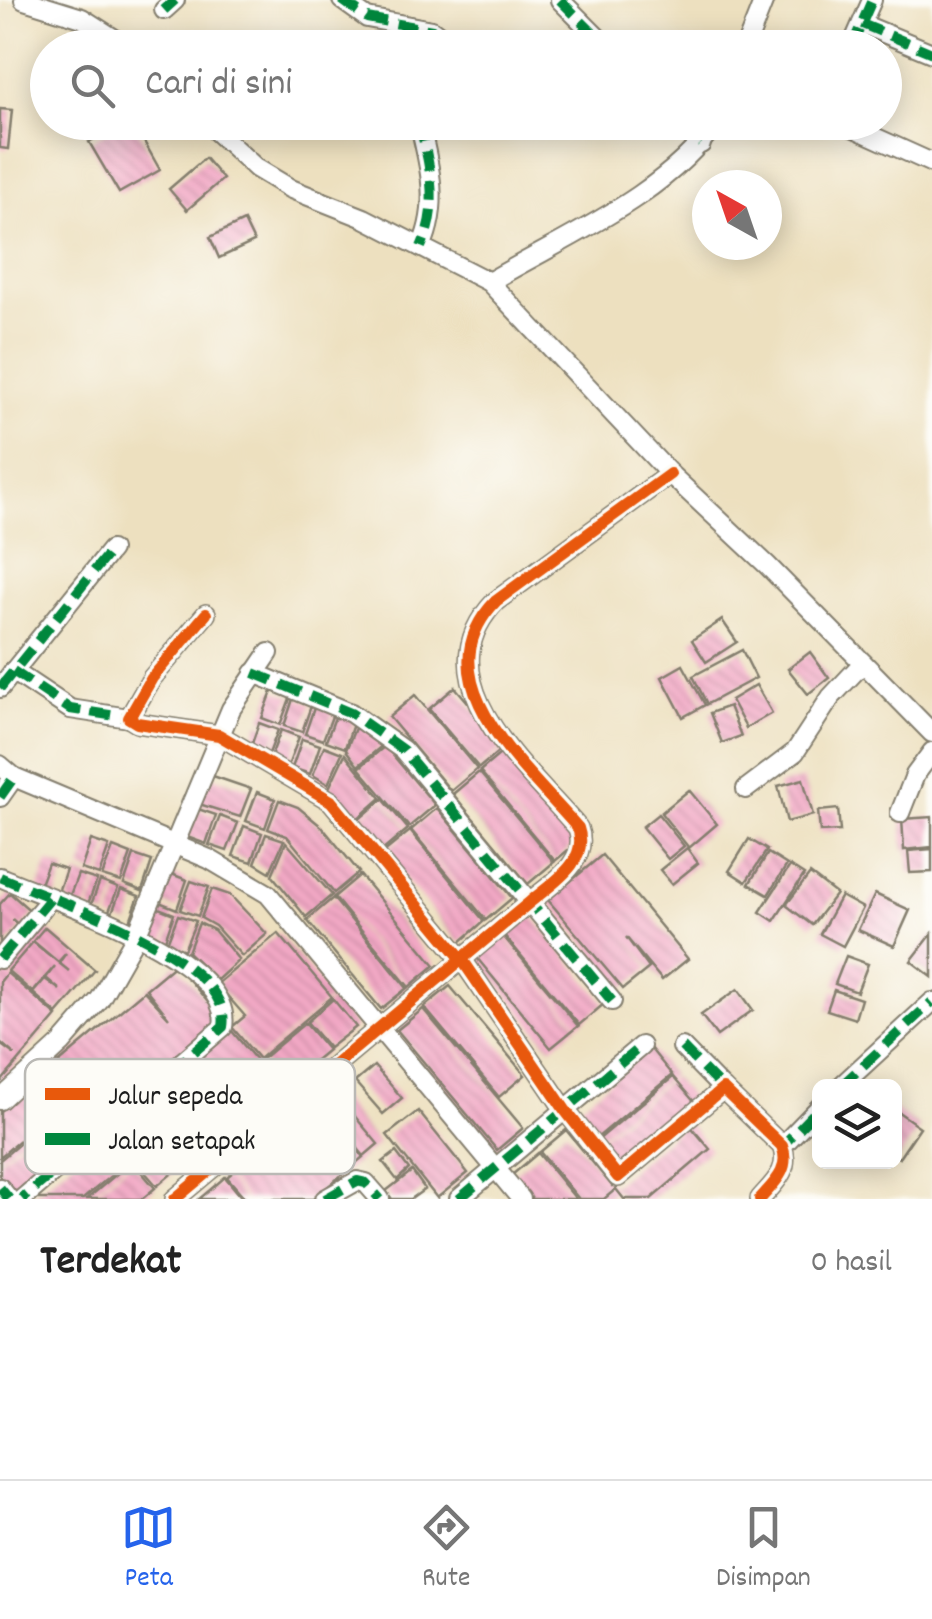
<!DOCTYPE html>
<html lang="id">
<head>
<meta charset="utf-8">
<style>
	:root { --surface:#fff; --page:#f6f6f6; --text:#222; --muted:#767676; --line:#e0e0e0; --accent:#2563eb }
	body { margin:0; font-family:Dekko,sans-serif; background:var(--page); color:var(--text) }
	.controls { position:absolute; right:30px; bottom:30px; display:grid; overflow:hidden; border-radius:15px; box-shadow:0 5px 25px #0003 }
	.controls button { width:90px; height:90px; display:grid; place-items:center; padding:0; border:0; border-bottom:2px solid var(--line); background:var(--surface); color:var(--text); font:50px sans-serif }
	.compass { position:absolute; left:692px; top:170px; width:90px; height:90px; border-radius:50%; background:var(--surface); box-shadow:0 5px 25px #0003; rotate:320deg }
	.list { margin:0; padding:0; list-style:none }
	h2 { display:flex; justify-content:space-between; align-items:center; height:130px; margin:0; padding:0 40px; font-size:42px }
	h2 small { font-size:32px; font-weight:400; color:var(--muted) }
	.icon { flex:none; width:55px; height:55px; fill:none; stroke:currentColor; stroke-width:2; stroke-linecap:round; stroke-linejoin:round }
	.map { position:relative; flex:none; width:932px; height:1199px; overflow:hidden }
	.search { position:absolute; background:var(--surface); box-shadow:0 5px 25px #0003; left:30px; right:30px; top:30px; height:110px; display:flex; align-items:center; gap:25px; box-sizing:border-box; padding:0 35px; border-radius:55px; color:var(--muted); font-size:38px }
	.sheet { height:280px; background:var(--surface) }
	nav { display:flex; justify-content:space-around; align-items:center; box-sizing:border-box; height:140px; border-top:2px solid var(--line); background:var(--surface); font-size:28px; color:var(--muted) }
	nav a { display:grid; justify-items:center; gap:5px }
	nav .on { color:var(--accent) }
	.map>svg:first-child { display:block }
	.building { fill:url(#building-back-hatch) }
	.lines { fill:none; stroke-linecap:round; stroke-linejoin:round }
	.minor-casing { stroke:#847e6e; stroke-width:22 }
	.minor { stroke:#fff; stroke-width:18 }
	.quiet { stroke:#00873e; stroke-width:10; stroke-dasharray:20 10; stroke-linecap:butt }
	.cycleway-casing { stroke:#fdfcf7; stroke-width:19 }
	.cycleway { stroke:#e8590c; stroke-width:12 }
	.key { fill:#fdfcf7; stroke:#bab9b5; stroke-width:2.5 }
	.key-label { font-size:28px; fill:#1c1c1c }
</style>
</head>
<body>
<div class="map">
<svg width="932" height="1199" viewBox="0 0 932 1199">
	<defs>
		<pattern id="building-back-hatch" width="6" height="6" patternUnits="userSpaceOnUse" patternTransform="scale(2.5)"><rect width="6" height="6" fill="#f2a8c5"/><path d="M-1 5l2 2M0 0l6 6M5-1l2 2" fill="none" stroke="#cf90a9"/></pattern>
	</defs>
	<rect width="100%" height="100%" fill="#fdfcf7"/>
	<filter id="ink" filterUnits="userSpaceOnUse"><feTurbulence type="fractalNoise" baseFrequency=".01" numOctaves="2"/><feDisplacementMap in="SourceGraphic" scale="20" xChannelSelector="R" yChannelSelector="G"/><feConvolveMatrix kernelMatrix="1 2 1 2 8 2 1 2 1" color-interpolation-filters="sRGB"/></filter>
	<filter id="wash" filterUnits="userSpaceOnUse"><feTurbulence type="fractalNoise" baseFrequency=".0048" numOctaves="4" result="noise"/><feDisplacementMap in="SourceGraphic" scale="40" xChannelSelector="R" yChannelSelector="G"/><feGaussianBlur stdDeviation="2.25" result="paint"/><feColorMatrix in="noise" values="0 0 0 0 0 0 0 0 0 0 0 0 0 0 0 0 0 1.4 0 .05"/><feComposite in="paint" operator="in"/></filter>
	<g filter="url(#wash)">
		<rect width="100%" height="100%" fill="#ede0bf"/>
		<g id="blocks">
			<!-- building -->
			<g class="building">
				<polygon points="0,109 12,110 8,149 0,148"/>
				<polygon points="123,122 133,122 160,170 119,193 89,142"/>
				<polygon points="205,158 223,179 187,210 169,189"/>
				<polygon points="244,221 254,242 219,258 210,237"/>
				<polygon points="722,620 737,642 706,662 692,640"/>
				<polygon points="742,650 756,678 707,704 693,676"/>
				<polygon points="810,652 829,678 808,694 788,669"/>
				<polygon points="683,665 705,705 683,717 662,677"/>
				<polygon points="756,685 772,713 746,728 731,700"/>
				<polygon points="455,687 505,746 479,768 429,709"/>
				<polygon points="273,689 291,696 280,725 262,718"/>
				<polygon points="415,695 477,769 451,791 389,717"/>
				<polygon points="294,696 312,703 302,732 284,726"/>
				<polygon points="315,705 334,711 323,740 305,734"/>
				<polygon points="729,706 741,736 722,743 710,713"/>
				<polygon points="337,712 355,718 345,748 326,741"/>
				<polygon points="358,721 384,744 358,766 346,750"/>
				<polygon points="259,723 278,730 267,759 249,752"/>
				<polygon points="281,730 299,737 288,766 270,759"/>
				<polygon points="302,739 320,745 310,774 292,768"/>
				<polygon points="324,746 342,753 328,784 313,775"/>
				<polygon points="385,746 435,805 409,827 359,768"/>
				<polygon points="506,749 581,839 555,861 480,771"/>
				<polygon points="345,754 381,798 356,820 329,788"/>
				<polygon points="479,772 554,862 528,884 453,794"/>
				<polygon points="210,775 251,789 240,817 199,804"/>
				<polygon points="803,779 813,815 787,822 778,786"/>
				<polygon points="689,790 717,824 689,848 661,813"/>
				<polygon points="257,792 275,799 265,828 246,821"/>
				<polygon points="383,799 408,829 382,851 357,821"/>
				<polygon points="279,800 298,807 322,827 359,872 334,893 287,836 268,829"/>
				<polygon points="437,808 512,898 486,920 411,830"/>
				<polygon points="198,809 216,815 206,844 187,837"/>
				<polygon points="838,809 840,831 820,832 818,811"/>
				<polygon points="658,814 684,846 668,859 642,827"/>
				<polygon points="220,816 238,823 227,851 209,845"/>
				<polygon points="932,817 932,847 904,850 902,819"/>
				<polygon points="244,826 262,833 252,862 233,856"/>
				<polygon points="410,831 484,921 459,943 383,853"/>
				<polygon points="266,834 284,840 270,872 255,863"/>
				<polygon points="749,839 767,850 746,882 729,871"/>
				<polygon points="91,840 109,846 99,875 81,869"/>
				<polygon points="286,842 332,895 306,917 272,875"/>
				<polygon points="113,847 131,854 121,882 102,876"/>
				<polygon points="687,848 698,863 672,884 660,870"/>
				<polygon points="932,849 932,872 910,873 908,851"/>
				<polygon points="768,853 787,865 768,895 749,884"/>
				<polygon points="134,855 152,861 142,891 124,884"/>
				<polygon points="602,855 688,959 662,980 626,937 649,968 623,989 548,900"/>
				<polygon points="48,863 66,869 56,898 37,892"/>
				<polygon points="790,866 804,875 774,921 760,912"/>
				<polygon points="169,873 187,880 177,909 159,902"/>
				<polygon points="78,874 97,880 86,909 67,903"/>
				<polygon points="810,874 836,894 812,925 786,905"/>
				<polygon points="360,875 435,965 409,987 334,897"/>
				<polygon points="100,881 118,888 107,916 89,910"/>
				<polygon points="191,881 209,887 198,916 180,910"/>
				<polygon points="121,889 139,896 129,924 110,918"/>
				<polygon points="212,889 230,895 267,934 242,956 215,926 201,918"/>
				<polygon points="10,893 34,914 22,928 12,919 21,929 0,953 0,904"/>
				<polygon points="875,894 910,910 894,946 858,930"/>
				<polygon points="841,896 863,908 843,946 820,934"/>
				<polygon points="333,898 407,988 381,1009 307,920"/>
				<polygon points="156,907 174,914 164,943 145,936"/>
				<polygon points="530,913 605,1003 579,1025 504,935"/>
				<polygon points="178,915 196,921 184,950 167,943"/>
				<polygon points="199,923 214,930 239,960 217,980 188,952"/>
				<polygon points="45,927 95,970 57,1014 33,993 45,979 60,990 46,978 55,966 32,992 8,971 33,942 69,971 59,963 66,953 58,962 33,941"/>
				<polygon points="278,933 332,997 259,1059 232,1027 245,1016 217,984"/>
				<polygon points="932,934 932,977 911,961"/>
				<polygon points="503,936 578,1026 551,1048 477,958"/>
				<polygon points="846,956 868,964 857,992 835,984"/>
				<polygon points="176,964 222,1019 101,1121 55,1066 144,991 169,1018 146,989"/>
				<polygon points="7,973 57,1016 0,1083 0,1044 15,1055 0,1042 0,982"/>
				<polygon points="450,986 525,1075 499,1097 424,1007"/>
				<polygon points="738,989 753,1010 717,1036 701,1015"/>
				<polygon points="834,990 861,999 855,1019 827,1010"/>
				<polygon points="333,999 356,1027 329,1048 307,1022"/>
				<polygon points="423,1009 523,1128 497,1150 397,1030"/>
				<polygon points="305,1023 328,1050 283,1087 261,1060"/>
				<polygon points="231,1030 277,1085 263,1097 238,1070 261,1098 247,1110 201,1055"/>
				<polygon points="650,1048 672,1075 597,1138 574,1111"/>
				<polygon points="200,1057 246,1111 157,1186 110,1132"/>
				<polygon points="53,1066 75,1093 0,1157 0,1111"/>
				<polygon points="374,1066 402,1098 383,1114 355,1082"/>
				<polygon points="673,1077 696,1104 621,1167 598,1140"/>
				<polygon points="332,1089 378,1144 364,1156 341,1128 363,1157 313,1199 246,1199 227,1177"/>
				<polygon points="77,1095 100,1122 10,1197 0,1185 0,1160"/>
				<polygon points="894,1109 920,1127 899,1158 894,1155"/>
				<polygon points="418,1111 468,1173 437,1198 387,1135"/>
				<polygon points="687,1122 710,1149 651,1199 624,1199 616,1189 604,1199 579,1199 540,1152 566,1130 612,1186"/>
				<polygon points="108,1132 131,1159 83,1199 28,1199"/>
				<polygon points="396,1152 409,1169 397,1180 383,1162"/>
				<polygon points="538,1153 576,1199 532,1199 512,1175"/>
				<polygon points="132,1161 155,1188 142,1199 87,1199"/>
				<polygon points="412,1171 425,1189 411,1199 392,1199 386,1191"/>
				<polygon points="225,1177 243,1199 199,1199 210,1190"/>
			</g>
		</g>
	</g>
	<g filter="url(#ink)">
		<use href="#blocks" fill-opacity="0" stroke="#847e6e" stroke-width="2.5"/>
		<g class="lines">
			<!-- minor casing -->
			<g class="minor-casing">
				<g id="minor">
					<polyline points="24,0 82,18 129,48"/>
					<polyline points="342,0 367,18 432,30 440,36 434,48"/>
					<polyline points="560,0 608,48"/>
					<polyline points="164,10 175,0"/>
					<polyline points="862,24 932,53"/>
					<polyline points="745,48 764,0"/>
					<polyline points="851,48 872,0"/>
					<polyline points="206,122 256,168 291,189 364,218 489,282 670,474 767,565 932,733"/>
					<path d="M 419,122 C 430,166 440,205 421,247"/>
					<polyline points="680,122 701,144"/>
					<polyline points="841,122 932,163"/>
					<path d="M 489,282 C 563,238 667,195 716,122"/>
					<path d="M 206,614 L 152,678 L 129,718 L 137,723 L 219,735 L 331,801 L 461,958 L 565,1110 L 618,1177 L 723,1089 L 782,1146 C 791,1169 775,1182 760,1199"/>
					<polyline points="13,671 70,709 129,718"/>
					<polyline points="254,673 351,713 403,750 612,1001"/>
					<polyline points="0,688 111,550"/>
					<polyline points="0,765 14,777 209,859 268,894 521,1199"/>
					<polyline points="746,789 795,752 831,697 863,663"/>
					<polyline points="0,797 14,777"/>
					<polyline points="900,813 915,775 932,752"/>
					<path d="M 0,877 C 52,900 235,957 223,1027 L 22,1199"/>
					<polyline points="0,959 50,899"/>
					<polyline points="682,1047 723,1089"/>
					<polyline points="841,1086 932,1002"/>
					<polyline points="0,1100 62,1043 100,999 136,936 231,709 269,653"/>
					<polyline points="782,1146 820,1107"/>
					<polyline points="0,1188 9,1199"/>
					<path d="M 175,1199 L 530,902 C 552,883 590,862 578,828 C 528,769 419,680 496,601 L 670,474"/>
					<polyline points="325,1199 357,1181 366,1183 380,1199"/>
					<polyline points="459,1199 641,1046"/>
				</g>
			</g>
			<!-- minor -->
			<use href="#minor" class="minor"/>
			<!-- quiet -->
			<g class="quiet">
				<polyline points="342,0 367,18 432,30 440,36 434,48"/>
				<polyline points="560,0 608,48"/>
				<polyline points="164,10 175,0"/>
				<polyline points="862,24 932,53"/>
				<polyline points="851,48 872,0"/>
				<path d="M 419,122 C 430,166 440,205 421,247"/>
				<polyline points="680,122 701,144"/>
				<polyline points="13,671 70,709 129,718"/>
				<polyline points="254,673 351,713 403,750 612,1001"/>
				<polyline points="0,688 111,550"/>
				<polyline points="0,797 14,777"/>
				<path d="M 0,877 C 52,900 235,957 223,1027 L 22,1199"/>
				<polyline points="0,959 50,899"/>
				<polyline points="682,1047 723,1089"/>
				<polyline points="841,1086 932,1002"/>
				<polyline points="778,1142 782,1146 820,1107"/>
				<polyline points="0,1188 9,1199"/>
				<polyline points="325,1199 357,1181 366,1183 380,1199"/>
				<polyline points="459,1199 641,1046"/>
			</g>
			<!-- cycleway casing -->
			<g class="cycleway-casing">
				<g id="cycleway">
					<path d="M 206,614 L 152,678 L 129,718 L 137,723 L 219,735 L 331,801 L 461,958 L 565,1110 L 618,1177 L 723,1089 L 782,1146 C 791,1169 775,1182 760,1199"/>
					<path d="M 175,1199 L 530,902 C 552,883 590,862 578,828 C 528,769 419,680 496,601 L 670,474"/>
				</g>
			</g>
			<!-- cycleway -->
			<use href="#cycleway" class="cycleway"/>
		</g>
	</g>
	<!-- legend -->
	<rect x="25" y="1059" width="330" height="115" rx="15" class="key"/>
	<rect x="45" y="1088" width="45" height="12" fill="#e8590c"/>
	<rect x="45" y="1133" width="45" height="12" fill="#00873e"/>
	<g class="key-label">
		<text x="108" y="1104">Jalur sepeda</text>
		<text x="108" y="1149">Jalan setapak</text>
	</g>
</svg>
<div class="controls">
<button><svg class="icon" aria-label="layers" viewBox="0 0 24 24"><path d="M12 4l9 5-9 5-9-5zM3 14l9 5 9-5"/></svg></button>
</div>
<svg class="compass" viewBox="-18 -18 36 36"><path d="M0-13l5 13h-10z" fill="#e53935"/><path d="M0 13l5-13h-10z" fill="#767676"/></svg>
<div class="search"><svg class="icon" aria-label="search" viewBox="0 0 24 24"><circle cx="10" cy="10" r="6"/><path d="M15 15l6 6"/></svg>Cari di sini</div>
</div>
<section class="sheet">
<h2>Terdekat<small>0 hasil</small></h2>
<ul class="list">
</ul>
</section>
<nav>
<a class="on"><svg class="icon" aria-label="map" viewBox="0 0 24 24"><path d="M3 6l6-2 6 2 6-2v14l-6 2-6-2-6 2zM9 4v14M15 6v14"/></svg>Peta</a>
<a><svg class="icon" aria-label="directions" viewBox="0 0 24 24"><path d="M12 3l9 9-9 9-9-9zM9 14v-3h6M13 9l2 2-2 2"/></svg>Rute</a>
<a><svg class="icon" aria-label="saved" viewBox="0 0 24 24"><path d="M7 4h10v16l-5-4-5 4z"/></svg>Disimpan</a>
</nav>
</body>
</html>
